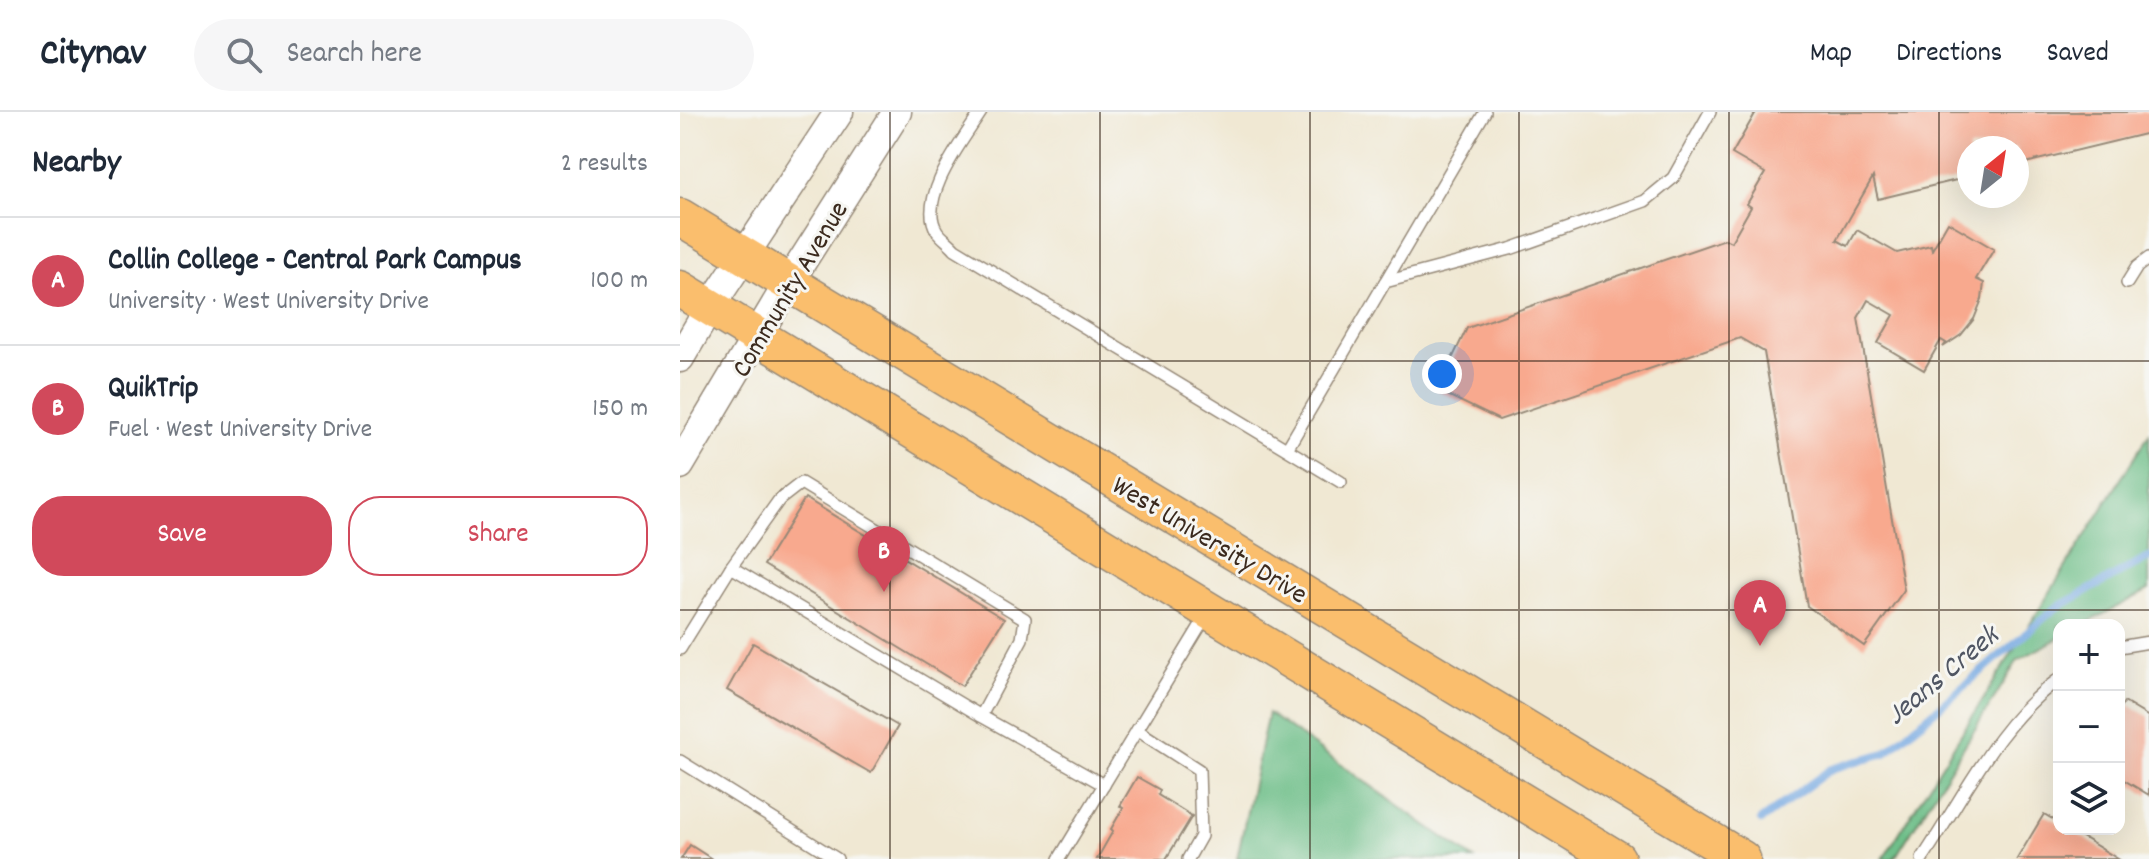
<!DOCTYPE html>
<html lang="en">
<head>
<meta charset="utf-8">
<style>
	:root { --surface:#fff; --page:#f6f6f7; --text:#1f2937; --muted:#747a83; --line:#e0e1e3; --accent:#d1495b }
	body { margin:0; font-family:Dekko,sans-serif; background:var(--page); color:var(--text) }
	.controls { position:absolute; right:24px; bottom:24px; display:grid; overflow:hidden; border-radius:16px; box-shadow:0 8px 32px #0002 }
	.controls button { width:72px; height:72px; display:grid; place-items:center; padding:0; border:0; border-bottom:2px solid var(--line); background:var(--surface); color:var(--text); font:40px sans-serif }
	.compass { position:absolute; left:1277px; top:24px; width:72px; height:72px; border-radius:50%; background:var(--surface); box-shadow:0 8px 32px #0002; rotate:30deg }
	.you { position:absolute; left:762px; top:262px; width:28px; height:28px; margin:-20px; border:6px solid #fff; border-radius:50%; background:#1a73e8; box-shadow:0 0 0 12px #1a73e833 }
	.badge { display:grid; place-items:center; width:52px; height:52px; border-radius:50%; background:var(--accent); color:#fff; font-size:26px; font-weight:700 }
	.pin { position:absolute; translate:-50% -66px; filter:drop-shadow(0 2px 4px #0008) }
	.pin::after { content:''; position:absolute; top:42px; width:28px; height:24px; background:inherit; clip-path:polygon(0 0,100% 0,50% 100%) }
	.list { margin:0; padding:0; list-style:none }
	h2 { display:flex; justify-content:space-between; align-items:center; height:104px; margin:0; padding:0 32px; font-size:34px }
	h2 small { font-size:26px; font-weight:400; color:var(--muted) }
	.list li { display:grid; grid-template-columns:52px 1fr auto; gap:24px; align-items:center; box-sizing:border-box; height:128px; padding:0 32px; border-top:2px solid var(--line) }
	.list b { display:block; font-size:30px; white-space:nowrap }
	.list p { margin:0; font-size:26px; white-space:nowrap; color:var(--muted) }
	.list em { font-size:26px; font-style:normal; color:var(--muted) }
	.actions { display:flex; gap:16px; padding:24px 32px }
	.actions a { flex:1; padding:18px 0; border:2px solid var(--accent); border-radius:32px; text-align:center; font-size:28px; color:var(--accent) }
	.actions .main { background:var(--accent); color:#fff }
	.icon { flex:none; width:44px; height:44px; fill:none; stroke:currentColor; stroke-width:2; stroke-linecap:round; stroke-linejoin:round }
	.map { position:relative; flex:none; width:1469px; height:747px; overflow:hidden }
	header { display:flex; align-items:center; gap:48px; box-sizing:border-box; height:112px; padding:0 40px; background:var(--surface); border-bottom:2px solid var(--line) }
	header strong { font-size:38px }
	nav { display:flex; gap:44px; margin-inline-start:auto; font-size:28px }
	.search { width:560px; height:72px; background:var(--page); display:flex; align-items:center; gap:20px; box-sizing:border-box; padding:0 28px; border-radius:44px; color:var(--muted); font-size:30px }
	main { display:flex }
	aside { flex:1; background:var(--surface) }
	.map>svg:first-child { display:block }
	.forest { fill:#6fbf8a; stroke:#557454; stroke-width:2 }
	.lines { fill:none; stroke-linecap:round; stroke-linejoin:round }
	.stream { stroke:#76a9e2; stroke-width:8 }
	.building { fill:#f8a98e }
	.service-casing { stroke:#968978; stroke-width:14 }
	.tertiary-casing { stroke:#968978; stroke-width:31 }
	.trunk-casing { stroke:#968978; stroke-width:39 }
	.service { stroke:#fff; stroke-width:11 }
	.tertiary { stroke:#fff; stroke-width:28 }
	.trunk { stroke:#fabe6d; stroke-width:36 }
	.grid { fill:none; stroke:#3b2a1e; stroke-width:2; stroke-opacity:0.55 }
	.labels { text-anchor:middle; stroke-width:6; stroke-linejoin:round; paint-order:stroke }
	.street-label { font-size:28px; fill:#3b2a1e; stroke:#f6f6f2 }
	.water-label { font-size:30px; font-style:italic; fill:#505663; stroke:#f6f6f2 }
</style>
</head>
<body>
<header>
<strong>Citynav</strong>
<div class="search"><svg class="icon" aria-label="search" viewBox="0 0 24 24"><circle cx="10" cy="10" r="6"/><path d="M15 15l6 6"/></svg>Search here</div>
<nav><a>Map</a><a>Directions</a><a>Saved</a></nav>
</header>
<main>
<aside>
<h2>Nearby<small>2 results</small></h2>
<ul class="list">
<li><span class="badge">A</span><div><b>Collin College - Central Park Campus</b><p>University · West University Drive</p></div><em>100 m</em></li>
<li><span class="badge">B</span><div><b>QuikTrip</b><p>Fuel · West University Drive</p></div><em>150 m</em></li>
</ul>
<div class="actions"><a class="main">Save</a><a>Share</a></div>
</aside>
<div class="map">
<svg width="1469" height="747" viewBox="0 0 1469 747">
	<rect width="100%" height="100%" fill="#f6f6f2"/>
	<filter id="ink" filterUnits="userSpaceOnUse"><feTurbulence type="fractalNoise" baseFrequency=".0125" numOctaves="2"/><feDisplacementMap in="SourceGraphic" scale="16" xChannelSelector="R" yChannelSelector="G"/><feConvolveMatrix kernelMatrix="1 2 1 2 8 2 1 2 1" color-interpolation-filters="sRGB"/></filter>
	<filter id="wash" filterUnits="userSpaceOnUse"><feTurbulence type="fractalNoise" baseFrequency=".006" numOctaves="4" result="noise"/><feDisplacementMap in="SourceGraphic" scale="32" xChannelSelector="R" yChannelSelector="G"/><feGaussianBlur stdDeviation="1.8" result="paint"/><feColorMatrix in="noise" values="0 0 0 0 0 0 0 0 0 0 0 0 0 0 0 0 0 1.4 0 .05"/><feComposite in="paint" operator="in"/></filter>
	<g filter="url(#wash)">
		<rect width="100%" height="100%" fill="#f0e8d3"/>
		<!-- forest -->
		<g class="forest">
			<polygon points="1469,322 1469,478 1403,513 1379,513 1379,526 1338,548 1216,744 1213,747 1203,747"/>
			<polygon points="588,601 794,747 557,747"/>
		</g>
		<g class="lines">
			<!-- stream -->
			<polyline class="stream" points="1081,708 1151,657 1205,641 1376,496 1469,445"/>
		</g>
		<g id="blocks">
			<!-- building -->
			<g class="building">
				<polygon points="1076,0 1469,0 1469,21 1337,53 1337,36 1289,36 1289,65 1198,87 1193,65 1157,128 1168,134 1177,118 1217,141 1251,133 1252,138 1268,110 1314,137 1296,167 1304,171 1302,187 1294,207 1281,223 1263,235 1266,231 1261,228 1244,258 1198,231 1214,203 1188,188 1178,206 1224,478 1184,534 1127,494 1084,240 1060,226 819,308 757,278 787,216 1045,127 1051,130 1071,95 1067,92 1085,61 1052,42"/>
				<polygon points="125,386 324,507 282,574 84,453"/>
				<polygon points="73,531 218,614 191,661 47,578"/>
				<polygon points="1444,590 1469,605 1469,683 1439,665 1439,598"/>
				<polygon points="457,665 480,678 478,683 512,704 486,747 417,747 433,719 431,717 443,696 440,694"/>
				<polygon points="1364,702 1379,711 1379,717 1389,717 1438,747 1337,747"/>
				<polygon points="10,733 32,747 1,747"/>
			</g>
		</g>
	</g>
	<g filter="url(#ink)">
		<use href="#blocks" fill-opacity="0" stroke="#968978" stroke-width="2"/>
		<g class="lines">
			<!-- service casing -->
			<g class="service-casing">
				<g id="service">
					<path d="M 301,0 C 284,27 236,87 257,119 C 261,125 270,131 275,137 L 661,370"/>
					<polyline points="705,170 830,137 965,89 993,66 1030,0"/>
					<polyline points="1447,171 1457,155 1469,146"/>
					<polyline points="607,337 805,0"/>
					<polyline points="51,455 99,388 121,371 345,507 342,527 301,604"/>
					<polyline points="1439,535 1469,530"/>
					<polyline points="0,537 51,455 301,604 424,673"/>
					<polyline points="457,618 519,658 521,724 508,747"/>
					<polyline points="0,649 157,747"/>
					<polyline points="379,747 528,501"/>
					<path d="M 1242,747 C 1284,685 1317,611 1379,567"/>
				</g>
			</g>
			<!-- tertiary casing -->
			<g class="tertiary-casing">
				<g id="tertiary">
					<polyline points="0,246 30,195 159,0"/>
					<polyline points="0,353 109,170 217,0"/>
				</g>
			</g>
			<!-- trunk casing -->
			<g class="trunk-casing">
				<g id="trunk">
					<polyline points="0,105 1062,747"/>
					<polyline points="0,177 937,747"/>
				</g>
			</g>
			<!-- service -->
			<use href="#service" class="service"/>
			<!-- tertiary -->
			<use href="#tertiary" class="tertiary"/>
			<!-- trunk -->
			<use href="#trunk" class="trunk"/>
		</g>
	</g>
	<!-- grid -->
	<path class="grid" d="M 210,0 L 210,747M 420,0 L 420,747M 630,0 L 630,747M 839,0 L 839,747M 1049,0 L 1049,747M 1259,0 L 1259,747M 0,249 L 1469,249M 0,498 L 1469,498"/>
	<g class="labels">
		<!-- street labels -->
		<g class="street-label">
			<text transform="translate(108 176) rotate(-59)" y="10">Community Avenue</text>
			<text transform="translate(531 426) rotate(31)" y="10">West University Drive</text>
		</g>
		<!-- water labels -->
		<g class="water-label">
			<text transform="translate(1261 562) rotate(-40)" y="10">Jeans Creek</text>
		</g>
	</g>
</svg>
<div class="controls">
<button>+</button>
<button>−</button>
<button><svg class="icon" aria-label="layers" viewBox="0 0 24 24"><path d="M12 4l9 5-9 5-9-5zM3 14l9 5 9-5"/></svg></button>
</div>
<svg class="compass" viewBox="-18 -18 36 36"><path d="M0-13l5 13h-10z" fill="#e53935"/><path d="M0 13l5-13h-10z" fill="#747a83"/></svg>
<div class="you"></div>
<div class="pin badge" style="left:1080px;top:534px">A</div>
<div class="pin badge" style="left:204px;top:480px">B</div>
</div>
</main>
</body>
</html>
